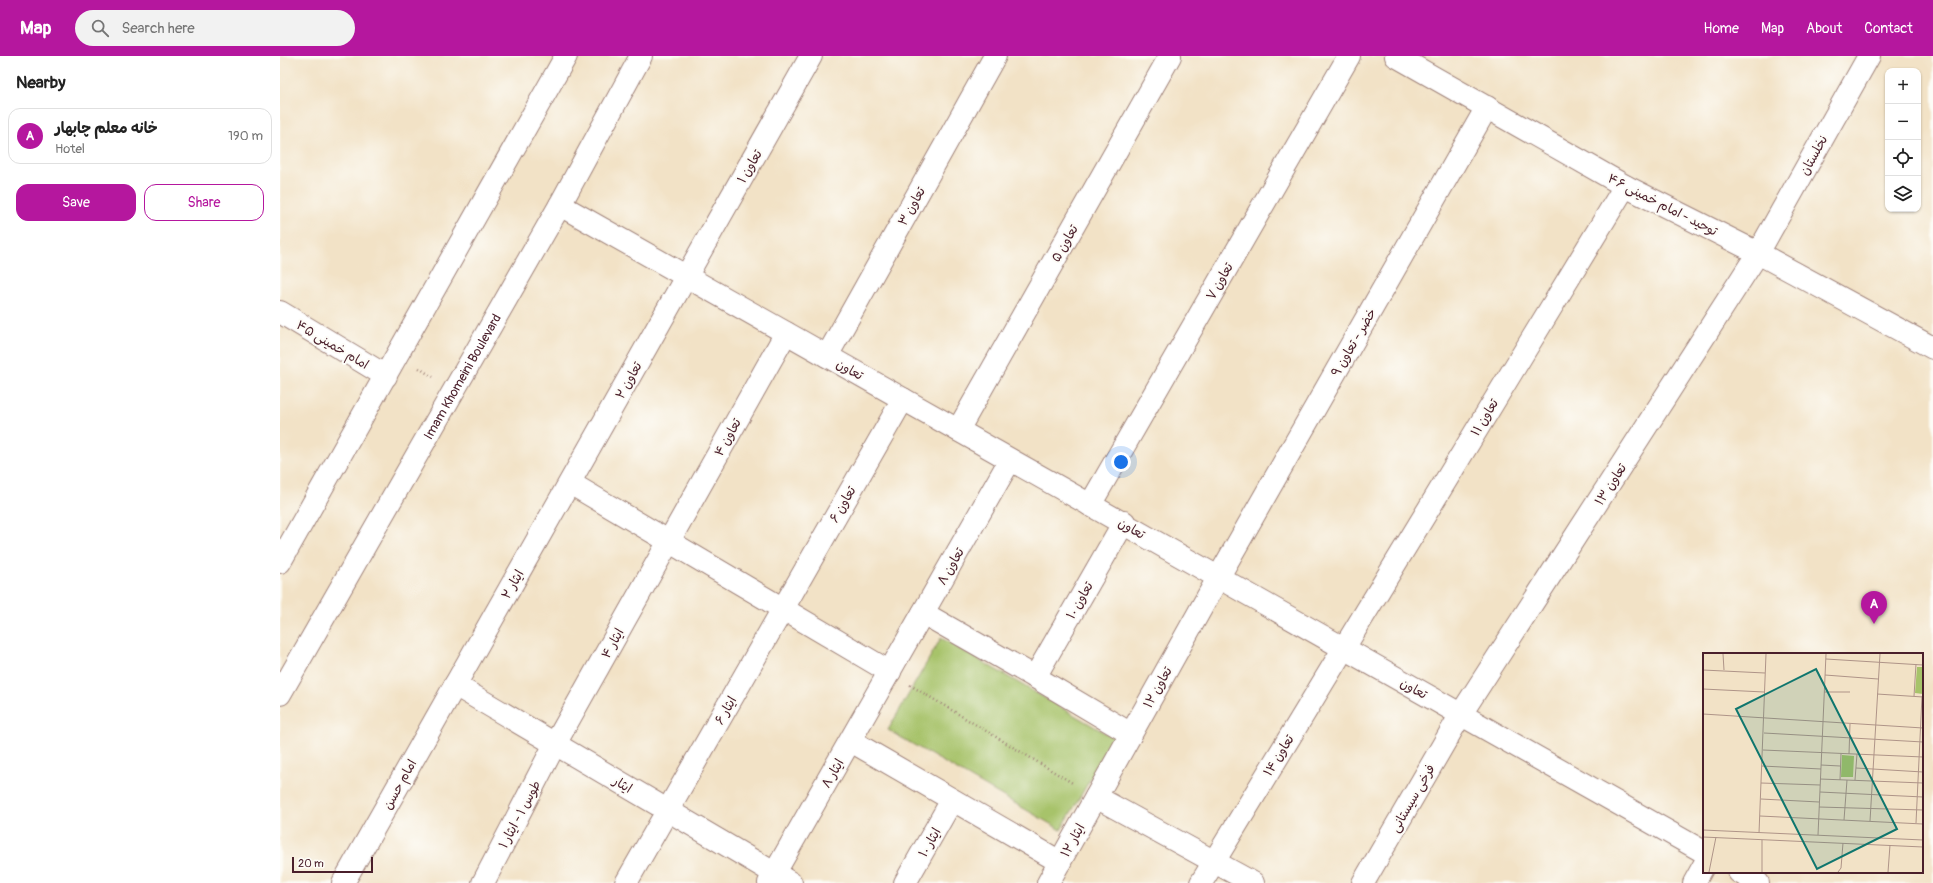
<!DOCTYPE html>
<html lang="en">
<head>
<meta charset="utf-8">
<style>
	:root { --surface:#fff; --page:#f2f2f2; --text:#222; --muted:#767676; --line:#e0e0e0; --accent:#b5179e }
	body { margin:0; font-family:Pangolin,"Playpen Sans Arabic",sans-serif; background:var(--page); color:var(--text) }
	.controls { position:absolute; right:12px; top:12px; display:grid; overflow:hidden; border-radius:8px; box-shadow:0 1px 3px #0004 }
	.controls button { width:36px; height:36px; display:grid; place-items:center; padding:0; border:0; border-bottom:1px solid var(--line); background:var(--surface); color:var(--text); font:20px sans-serif }
	.scale { position:absolute; left:12px; bottom:10px; width:81px; box-sizing:border-box; padding-left:4px; border:2px solid #4a1f2b; border-top:0; font-size:11px; line-height:14px; white-space:nowrap; color:#4a1f2b; -webkit-text-stroke:3px #fdfcf7; paint-order:stroke }
	.you { position:absolute; left:841px; top:406px; width:14px; height:14px; margin:-10px; border:3px solid #fff; border-radius:50%; background:#1a73e8; box-shadow:0 0 0 6px #1a73e833 }
	.badge { display:grid; place-items:center; width:26px; height:26px; border-radius:50%; background:var(--accent); color:#fff; font-size:13px; font-weight:700 }
	.pin { position:absolute; translate:-50% -33px; filter:drop-shadow(0 1px 2px #0008) }
	.pin::after { content:''; position:absolute; top:21px; width:14px; height:12px; background:inherit; clip-path:polygon(0 0,100% 0,50% 100%) }
	.list { margin:0; padding:0; list-style:none }
	h2 { display:flex; justify-content:space-between; align-items:center; height:52px; margin:0; padding:0 16px; font-size:17px }
	h2 small { font-size:13px; font-weight:400; color:var(--muted) }
	.list li { display:grid; grid-template-columns:26px 1fr auto; gap:12px; align-items:center; box-sizing:border-box; height:56px; margin:0 8px 8px; padding:0 8px; border:1px solid var(--line); border-radius:12px }
	.list b { display:block; font-size:15px; white-space:nowrap }
	.list p { margin:0; font-size:13px; white-space:nowrap; color:var(--muted) }
	.list em { font-size:13px; font-style:normal; color:var(--muted) }
	.actions { display:flex; gap:8px; padding:12px 16px }
	.actions a { flex:1; padding:9px 0; border:1px solid var(--accent); border-radius:12px; text-align:center; font-size:14px; color:var(--accent) }
	.actions .main { background:var(--accent); color:#fff }
	.icon { flex:none; width:22px; height:22px; fill:none; stroke:currentColor; stroke-width:2; stroke-linecap:round; stroke-linejoin:round }
	.map { position:relative; flex:none; width:1653px; height:827px; overflow:hidden }
	header { display:flex; align-items:center; gap:24px; box-sizing:border-box; height:56px; padding:0 20px; background:var(--accent); color:#fff }
	header strong { font-size:19px }
	nav { display:flex; gap:22px; margin-inline-start:auto; font-size:14px }
	.search { width:280px; height:36px; background:var(--page); display:flex; align-items:center; gap:10px; box-sizing:border-box; padding:0 14px; border-radius:22px; color:var(--muted); font-size:15px }
	main { display:flex }
	aside { flex:1; background:var(--surface) }
	.map>svg:first-child { display:block }
	.green { fill:#a7c36a; stroke:#78714a }
	.lines { fill:none; stroke-linecap:round; stroke-linejoin:round }
	.minor-casing { stroke:#9e8078; stroke-width:24 }
	.secondary-casing { stroke:#9e8078; stroke-width:24 }
	.primary-casing { stroke:#9e8078; stroke-width:24 }
	.path { stroke:#9e8078; stroke-width:2.5; stroke-dasharray:1 3; stroke-linecap:butt }
	.minor { stroke:#fff; stroke-width:22 }
	.secondary { stroke:#fff; stroke-width:22 }
	.primary { stroke:#fff; stroke-width:22 }
	.labels { text-anchor:middle; stroke-width:4; stroke-linejoin:round; paint-order:stroke }
	.street-label { font-size:13px; fill:#4a1f2b; stroke:#fdfcf7 }
	.inset-road { fill:none; stroke:#af9488; stroke-width:1 }
	.view { fill:#0f766e; fill-opacity:0.15; stroke:#0f766e; stroke-width:2 }
	.inset-edge { fill:none; stroke:#4a1f2b; stroke-width:2 }
</style>
</head>
<body>
<header>
<strong>Map</strong>
<div class="search"><svg class="icon" aria-label="search" viewBox="0 0 24 24"><circle cx="10" cy="10" r="6"/><path d="M15 15l6 6"/></svg>Search here</div>
<nav><a>Home</a><a>Map</a><a>About</a><a>Contact</a></nav>
</header>
<main>
<aside>
<h2>Nearby<small></small></h2>
<ul class="list">
<li><span class="badge">A</span><div><b>خانه معلم چابهار</b><p>Hotel</p></div><em>190 m</em></li>
</ul>
<div class="actions"><a class="main">Save</a><a>Share</a></div>
</aside>
<div class="map">
<svg width="1653" height="827" viewBox="0 0 1653 827">
	<rect width="100%" height="100%" fill="#fdfcf7"/>
	<filter id="ink" filterUnits="userSpaceOnUse"><feTurbulence type="fractalNoise" baseFrequency=".025" numOctaves="2"/><feDisplacementMap in="SourceGraphic" scale="8" xChannelSelector="R" yChannelSelector="G"/><feConvolveMatrix kernelMatrix="1 2 1 2 8 2 1 2 1" color-interpolation-filters="sRGB"/></filter>
	<filter id="wash" filterUnits="userSpaceOnUse"><feTurbulence type="fractalNoise" baseFrequency=".012" numOctaves="4" result="noise"/><feDisplacementMap in="SourceGraphic" scale="16" xChannelSelector="R" yChannelSelector="G"/><feGaussianBlur stdDeviation="0.9" result="paint"/><feColorMatrix in="noise" values="0 0 0 0 0 0 0 0 0 0 0 0 0 0 0 0 0 1.4 0 .05"/><feComposite in="paint" operator="in"/></filter>
	<g filter="url(#wash)">
		<rect width="100%" height="100%" fill="#f2e2c6"/>
		<!-- green -->
		<polygon class="green" points="661,582 834,682 781,774 608,674"/>
	</g>
	<g filter="url(#ink)">
		<g class="lines">
			<!-- minor casing -->
			<g class="minor-casing">
				<g id="minor">
					<polyline points="1116,0 1345,130 1478,197 1653,292"/>
					<polyline points="0,256 106,320"/>
					<polyline points="547,300 715,0"/>
					<polyline points="678,374 890,0"/>
					<polyline points="290,427 610,616"/>
					<polyline points="810,449 1069,0"/>
					<polyline points="643,557 755,621 851,678"/>
					<polyline points="755,621 844,466"/>
					<polyline points="175,629 511,827"/>
					<polyline points="571,685 780,806"/>
					<polyline points="816,741 973,827"/>
					<polyline points="63,827 531,0"/>
					<polyline points="203,827 275,688 506,277"/>
					<polyline points="346,827 623,343"/>
					<polyline points="489,827 730,404"/>
					<polyline points="625,827 672,744"/>
					<polyline points="768,827 938,522 1207,51"/>
					<polyline points="921,827 1345,130"/>
					<polyline points="1083,827 1181,658 1478,197 1589,0"/>
					<polyline points="1414,827 1424,809"/>
				</g>
			</g>
			<!-- secondary casing -->
			<g class="secondary-casing">
				<g id="secondary">
					<polyline points="280,149 1424,796"/>
					<polyline points="1459,816 1478,827"/>
				</g>
			</g>
			<!-- primary casing -->
			<g class="primary-casing">
				<g id="primary">
					<polyline points="0,506 286,0"/>
					<path id="s1" d="M 0,638 L 280,149 L 361,0"/>
				</g>
			</g>
			<!-- path -->
			<g class="path">
				<polyline points="139,312 153,321"/>
				<polyline points="630,629 794,728"/>
			</g>
			<!-- minor -->
			<use href="#minor" class="minor"/>
			<!-- secondary -->
			<use href="#secondary" class="secondary"/>
			<!-- primary -->
			<use href="#primary" class="primary"/>
		</g>
	</g>
	<g class="labels">
		<!-- street labels -->
		<g class="street-label">
			<text transform="translate(1533 99) rotate(-61)" y="5">نخلستان</text>
			<text transform="translate(469 110) rotate(-60)" y="5">تعاون ۱</text>
			<text transform="translate(1383 148) rotate(27)" y="5">توحید - امام خمینی ۴۶</text>
			<text transform="translate(631 150) rotate(-61)" y="5">تعاون ۳</text>
			<text transform="translate(784 187) rotate(-60)" y="5">تعاون ۵</text>
			<text transform="translate(939 225) rotate(-60)" y="5">تعاون ۷</text>
			<text transform="translate(1073 286) rotate(-60)" y="5">خضر - تعاون ۹</text>
			<text transform="translate(53 288) rotate(31)" y="5">امام خمینی ۴۵</text>
			<text transform="translate(570 313) rotate(29)" y="5">تعاون</text>
			<text dy="5" stroke="none"><textPath href="#s1" startOffset="366">Imam Khomeini Boulevard</textPath></text>
			<text transform="translate(348 324) rotate(-61)" y="5">تعاون ۲</text>
			<text transform="translate(1204 361) rotate(-59)" y="5">تعاون ۱۱</text>
			<text transform="translate(447 381) rotate(-61)" y="5">تعاون ۴</text>
			<text transform="translate(1330 428) rotate(-57)" y="5">تعاون ۱۳</text>
			<text transform="translate(562 448) rotate(-60)" y="5">تعاون ۶</text>
			<text transform="translate(852 472) rotate(30)" y="5">تعاون</text>
			<text transform="translate(670 510) rotate(-60)" y="5">تعاون ۸</text>
			<text transform="translate(232 528) rotate(-60)" y="5">ایثار ۲</text>
			<text transform="translate(799 544) rotate(-60)" y="5">تعاون ۱۰</text>
			<text transform="translate(332 587) rotate(-61)" y="5">ایثار ۴</text>
			<text transform="translate(877 631) rotate(-61)" y="5">تعاون ۱۲</text>
			<text transform="translate(1134 632) rotate(29)" y="5">تعاون</text>
			<text transform="translate(445 654) rotate(-60)" y="5">ایثار ۶</text>
			<text transform="translate(998 699) rotate(-58)" y="5">تعاون ۱۴</text>
			<text transform="translate(552 717) rotate(-60)" y="5">ایثار ۸</text>
			<text transform="translate(119 728) rotate(-61)" y="5">امام حسن</text>
			<text transform="translate(343 728) rotate(31)" y="5">ایثار</text>
			<text transform="translate(1132 742) rotate(-60)" y="5">فرخی سیستانی</text>
			<text transform="translate(239 758) rotate(-62)" y="5">طوس ۱ - ایثار ۱</text>
			<text transform="translate(792 784) rotate(-61)" y="5">ایثار ۱۲</text>
			<text transform="translate(649 786) rotate(-60)" y="5">ایثار ۱۰</text>
		</g>
	</g>
	<!-- overview -->
	<g transform="translate(1423 597)">
		<rect width="220" height="220" fill="#f2e2c6"/>
		<path d="M 214,14 L 220,14 L 220,41 L 212,40 ZM 139,102 L 151,103 L 150,124 L 138,124 Z" fill="#a7c36a"/>
		<path class="inset-road" d="M 20,1 L 21,17M 123,6 L 220,12M 0,17 L 62,20M 122,22 L 175,26M 0,36 L 61,39M 121,39 L 147,39M 174,41 L 220,44M 211,43 L 213,11M 0,61 L 220,75M 61,80 L 220,89M 60,97 L 220,104M 146,101 L 147,71M 118,112 L 137,113M 59,113 L 118,116M 153,115 L 220,119M 117,126 L 220,130M 137,127 L 138,101M 152,127 L 154,101M 58,130 L 117,132M 117,139 L 220,144M 58,146 L 116,149M 116,154 L 220,157M 57,163 L 220,171M 141,167 L 144,127M 167,168 L 177,1M 213,170 L 219,43M 0,177 L 220,187M 56,180 L 63,1M 115,182 L 123,1M 0,184 L 220,194M 6,219 L 13,184M 59,219 L 59,187M 135,219 L 138,215 L 140,190M 185,219 L 187,192"/>
		<path class="view" d="M 113,16 L 194,176 L 114,216 L 33,56 Z"/>
		<rect width="220" height="220" class="inset-edge"/>
	</g>
</svg>
<div class="controls">
<button>+</button>
<button>−</button>
<button><svg class="icon" aria-label="locate" viewBox="0 0 24 24"><circle cx="12" cy="12" r="6"/><path d="M12 2v4M12 18v4M2 12h4M18 12h4"/></svg></button>
<button><svg class="icon" aria-label="layers" viewBox="0 0 24 24"><path d="M12 4l9 5-9 5-9-5zM3 14l9 5 9-5"/></svg></button>
</div>
<div class="scale">20 m</div>
<div class="you"></div>
<div class="pin badge" style="left:1594px;top:568px">A</div>
</div>
</main>
</body>
</html>
